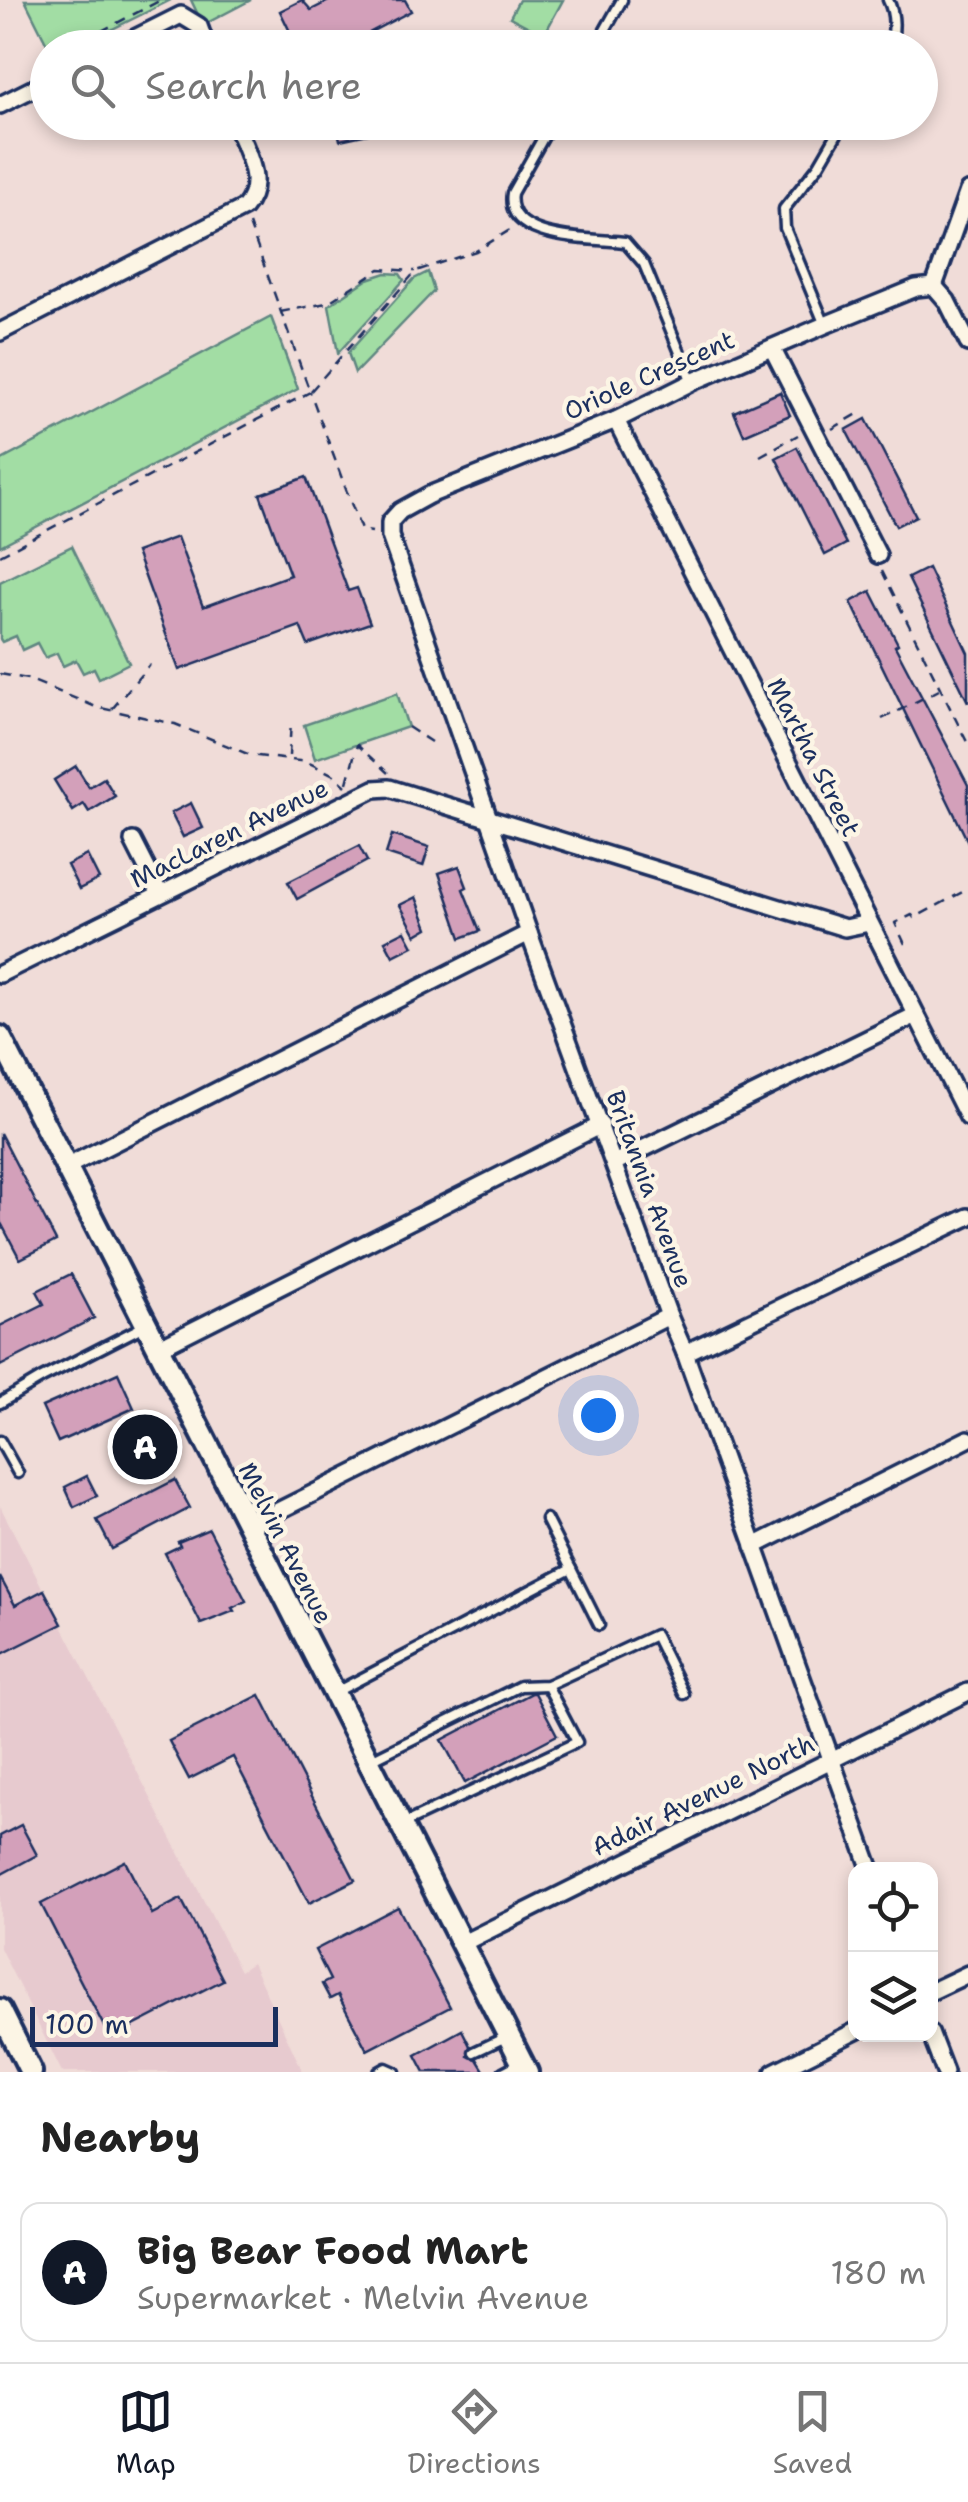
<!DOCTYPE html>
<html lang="en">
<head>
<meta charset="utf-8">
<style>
	:root { --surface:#fff; --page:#f2f2f2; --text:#222; --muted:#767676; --line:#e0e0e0; --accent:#111827 }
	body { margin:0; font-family:"Shantell Sans",sans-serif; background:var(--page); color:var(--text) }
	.controls { position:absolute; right:30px; bottom:30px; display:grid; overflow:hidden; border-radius:20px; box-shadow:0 5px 15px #0003 }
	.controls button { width:90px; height:90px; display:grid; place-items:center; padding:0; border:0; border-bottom:2px solid var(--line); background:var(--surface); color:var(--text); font:50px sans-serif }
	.scale { position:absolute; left:30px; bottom:25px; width:248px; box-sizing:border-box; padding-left:10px; border:5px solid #1b2f5e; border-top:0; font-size:28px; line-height:35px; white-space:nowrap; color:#1b2f5e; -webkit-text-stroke:8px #fcf5e5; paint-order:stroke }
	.you { position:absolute; left:598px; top:1415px; width:35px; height:35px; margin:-25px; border:8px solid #fff; border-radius:50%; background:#1a73e8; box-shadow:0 0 0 15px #1a73e833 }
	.badge { display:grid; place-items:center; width:65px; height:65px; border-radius:50%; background:var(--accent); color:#fff; font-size:32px; font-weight:700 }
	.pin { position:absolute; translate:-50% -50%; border:5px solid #fff; box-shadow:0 2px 10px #0006 }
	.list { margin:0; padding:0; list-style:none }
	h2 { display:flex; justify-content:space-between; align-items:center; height:130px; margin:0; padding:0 40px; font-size:42px }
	h2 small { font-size:32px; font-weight:400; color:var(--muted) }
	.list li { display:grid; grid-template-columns:65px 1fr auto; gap:30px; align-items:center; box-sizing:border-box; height:140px; margin:0 20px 20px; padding:0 20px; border:2px solid var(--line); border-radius:20px }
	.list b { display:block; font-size:38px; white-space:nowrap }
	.list p { margin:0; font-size:32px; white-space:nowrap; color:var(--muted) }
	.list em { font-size:32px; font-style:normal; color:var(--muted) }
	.icon { flex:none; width:55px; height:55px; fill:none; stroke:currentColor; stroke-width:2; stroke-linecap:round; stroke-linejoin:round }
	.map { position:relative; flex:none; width:968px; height:2072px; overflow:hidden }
	.search { position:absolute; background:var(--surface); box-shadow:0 5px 15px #0003; left:30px; right:30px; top:30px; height:110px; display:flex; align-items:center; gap:25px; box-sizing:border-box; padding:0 35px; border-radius:55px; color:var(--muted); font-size:38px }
	.sheet { height:290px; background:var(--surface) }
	nav { display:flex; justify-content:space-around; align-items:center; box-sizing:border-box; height:140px; border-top:2px solid var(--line); background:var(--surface); font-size:28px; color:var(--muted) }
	nav a { display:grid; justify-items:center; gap:5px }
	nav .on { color:var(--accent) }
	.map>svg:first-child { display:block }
	.built { fill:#e7cacf }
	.green { fill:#a2dda4; stroke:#5e8681; stroke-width:2.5 }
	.building { fill:#d3a0ba; stroke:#1b2f5e; stroke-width:2.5 }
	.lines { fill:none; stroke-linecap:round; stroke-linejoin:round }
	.lane-casing { stroke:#1b2f5e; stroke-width:15 }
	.street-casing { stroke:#1b2f5e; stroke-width:22 }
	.secondary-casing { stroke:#1b2f5e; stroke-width:28 }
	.path { stroke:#1b2f5e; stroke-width:2.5; stroke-dasharray:10 8; stroke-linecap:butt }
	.lane { stroke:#fcf5e5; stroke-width:8 }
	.street { stroke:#fcf5e5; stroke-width:15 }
	.secondary { stroke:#fcf5e5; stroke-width:20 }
	.labels { text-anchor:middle; stroke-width:9; stroke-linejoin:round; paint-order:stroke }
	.street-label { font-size:25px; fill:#1b2f5e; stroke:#fcf5e5 }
</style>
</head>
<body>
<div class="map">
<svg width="968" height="2072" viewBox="0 0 968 2072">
	<rect width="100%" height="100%" fill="#f0dcd8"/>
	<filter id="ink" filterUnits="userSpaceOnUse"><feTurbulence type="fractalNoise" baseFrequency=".01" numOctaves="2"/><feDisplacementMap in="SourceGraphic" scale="20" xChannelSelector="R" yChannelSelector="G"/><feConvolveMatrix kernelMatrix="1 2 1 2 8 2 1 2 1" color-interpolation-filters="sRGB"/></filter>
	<g filter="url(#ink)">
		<!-- built -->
		<polygon class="built" points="0,1506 240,1971 252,1963 303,2072 62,2072 0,1948"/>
		<!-- green -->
		<g class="green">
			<polygon points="25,0 171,0 76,47 49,48"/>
			<polygon points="191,0 251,0 203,25"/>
			<polygon points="519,0 563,0 544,35 510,17"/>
			<polygon points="428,272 434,291 355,373 348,353 414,279"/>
			<polygon points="386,273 400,274 404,280 338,353 329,305 368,279"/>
			<polygon points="271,317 298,389 0,546 0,461"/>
			<polygon points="72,546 129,663 99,678 94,668 83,673 76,660 63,666 57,653 45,658 37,643 22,650 16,636 2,642 0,639 0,582"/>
			<polygon points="397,693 408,727 315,759 304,725"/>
		</g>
		<!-- building -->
		<g class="building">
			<polygon points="302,0 311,10 331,0 405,0 411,11 340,48 298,48 280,11"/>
			<polygon points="336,122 396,122 396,128 340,140"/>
			<polygon points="780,392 790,415 744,435 734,412"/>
			<polygon points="866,419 916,516 896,526 846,430"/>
			<polygon points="797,447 846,544 825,555 776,458"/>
			<polygon points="306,477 348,591 357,588 370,623 308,645 300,626 179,670 136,552 177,537 203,607 290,575 260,494"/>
			<polygon points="928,568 968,653 968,702 908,578"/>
			<polygon points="871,591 898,644 895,646 968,785 968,842 851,602"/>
			<polygon points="76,766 89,787 104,778 115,796 89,812 84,804 73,811 54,780"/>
			<polygon points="191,803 203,828 183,837 171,813"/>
			<polygon points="392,835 429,847 423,866 386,854"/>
			<polygon points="359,846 367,861 297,899 288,882"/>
			<polygon points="87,855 99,879 79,889 67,865"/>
			<polygon points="459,866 467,887 463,889 480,931 461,938 439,873"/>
			<polygon points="416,897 428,928 416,935 400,905"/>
			<polygon points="405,931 413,946 393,956 385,941"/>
			<polygon points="0,1133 56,1241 20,1259 0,1221"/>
			<polygon points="71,1274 94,1318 0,1366 0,1326 44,1304 37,1291"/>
			<polygon points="118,1373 134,1408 58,1442 42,1407"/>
			<polygon points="153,1431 163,1451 129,1468 119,1448"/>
			<polygon points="87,1476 97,1496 74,1507 65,1487"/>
			<polygon points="175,1480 190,1508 112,1549 97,1520"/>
			<polygon points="209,1529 246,1601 232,1608 234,1611 201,1624 165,1553 180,1546 178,1542"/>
			<polygon points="0,1577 15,1605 44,1590 62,1624 0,1655"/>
			<polygon points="532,1693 535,1693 557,1735 465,1783 442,1740"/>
			<polygon points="260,1695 355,1880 309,1903 233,1757 189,1779 169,1741"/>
			<polygon points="21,1825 37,1855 0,1875 0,1836"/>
			<polygon points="125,1861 152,1914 181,1899 223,1980 110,2038 41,1904"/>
			<polygon points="398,1907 450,2007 367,2050 338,1995 330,1999 322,1984 330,1980 315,1950"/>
			<polygon points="462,2030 470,2046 468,2056 477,2059 485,2072 425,2072 416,2055"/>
		</g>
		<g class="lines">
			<!-- lane casing -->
			<g class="lane-casing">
				<g id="lane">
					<path d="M 888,0 C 895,14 896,34 888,48"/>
					<polyline points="595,48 622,0"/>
					<path d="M 552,122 L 512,193 C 504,242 591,238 625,242 L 644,264 L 692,382"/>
					<polyline points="825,325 785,228 784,209 819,165 844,122"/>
					<polyline points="0,1403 42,1378 146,1325"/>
					<polyline points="0,1441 18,1473"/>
					<polyline points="546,1519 599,1625"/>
					<polyline points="334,1693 571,1569"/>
					<polyline points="369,1761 520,1686 547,1685 655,1635 684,1694"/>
					<polyline points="405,1823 577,1742 547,1685"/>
					<polyline points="474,2052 508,2036"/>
					<polyline points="379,2072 386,2068 395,2072"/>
					<polyline points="503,2072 522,2062"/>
				</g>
			</g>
			<!-- street casing -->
			<g class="street-casing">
				<g id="street">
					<polyline points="115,48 181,15 199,26 207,48"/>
					<polyline points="0,105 48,81"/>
					<polyline points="934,286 968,191"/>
					<polyline points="934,286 947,301 968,343"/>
					<path d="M 0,332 L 244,208 C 267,182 245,151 235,122"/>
					<polyline points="772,348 878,555"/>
					<polyline points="616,420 968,1117"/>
					<polyline points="133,841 160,894"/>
					<polyline points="0,974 374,789 389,788 845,928 869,923"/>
					<polyline points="614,1163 916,1015"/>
					<polyline points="66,1167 529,933"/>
					<polyline points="158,1348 601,1125"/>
					<polyline points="685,1353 968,1217"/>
					<polyline points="250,1525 669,1316"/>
					<polyline points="754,1546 968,1439"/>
					<polyline points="871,1870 685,1353 669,1316 529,933 390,536 390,522 400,511 429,495 616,420 692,382 825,325 916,288 934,286"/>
					<polyline points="461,1944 968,1692"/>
					<polyline points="930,1992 968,1974"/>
					<polyline points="930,2033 945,2072"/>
					<polyline points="774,2072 856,2031"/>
				</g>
			</g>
			<!-- secondary casing -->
			<g class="secondary-casing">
				<g id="secondary">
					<polyline points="0,1037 527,2072"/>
					<polyline points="0,2010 31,2072"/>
				</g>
			</g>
			<!-- path -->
			<g class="path">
				<polyline points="69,48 161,0"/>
				<polyline points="249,224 310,392 416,271 476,251 513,228"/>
				<polyline points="280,312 327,303 380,269 415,271"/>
				<polyline points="832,429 861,412"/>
				<polyline points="760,456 798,435"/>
				<polyline points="0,555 310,392 361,530 372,532"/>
				<polyline points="882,571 968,744"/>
				<polyline points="0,674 28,679 96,707 175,724 250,755 307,762 334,775 346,786"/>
				<polyline points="112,709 150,664"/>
				<polyline points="882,719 939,690"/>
				<polyline points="408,727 431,742"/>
				<polyline points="289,756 291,721"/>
				<polyline points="347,783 357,745 388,773"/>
				<polyline points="905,944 895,923 912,915 914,918 968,889"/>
			</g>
			<!-- lane -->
			<use href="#lane" class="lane"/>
			<!-- street -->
			<use href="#street" class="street"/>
			<!-- secondary -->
			<use href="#secondary" class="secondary"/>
		</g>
	</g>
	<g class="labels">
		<!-- street labels -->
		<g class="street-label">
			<text transform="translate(649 375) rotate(-24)" y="9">Oriole Crescent</text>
			<text transform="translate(814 757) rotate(63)" y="9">Martha Street</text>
			<text transform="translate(229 833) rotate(-26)" y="9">MacLaren Avenue</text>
			<text transform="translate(650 1189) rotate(70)" y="9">Britannia Avenue</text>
			<text transform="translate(286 1543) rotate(63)" y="9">Melvin Avenue</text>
			<text transform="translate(703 1795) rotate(-26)" y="9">Adair Avenue North</text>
		</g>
	</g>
</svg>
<div class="controls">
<button><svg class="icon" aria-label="locate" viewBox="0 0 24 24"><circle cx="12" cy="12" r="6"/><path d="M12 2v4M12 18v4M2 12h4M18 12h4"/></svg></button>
<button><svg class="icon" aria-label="layers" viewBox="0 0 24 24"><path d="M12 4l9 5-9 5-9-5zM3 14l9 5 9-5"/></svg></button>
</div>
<div class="scale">100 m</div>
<div class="you"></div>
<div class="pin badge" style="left:145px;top:1447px">A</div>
<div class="search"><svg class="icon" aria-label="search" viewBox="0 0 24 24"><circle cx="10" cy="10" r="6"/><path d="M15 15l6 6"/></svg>Search here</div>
</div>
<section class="sheet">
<h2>Nearby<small></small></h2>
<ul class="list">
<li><span class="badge">A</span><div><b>Big Bear Food Mart</b><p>Supermarket · Melvin Avenue</p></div><em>180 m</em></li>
</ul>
</section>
<nav>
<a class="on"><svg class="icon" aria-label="map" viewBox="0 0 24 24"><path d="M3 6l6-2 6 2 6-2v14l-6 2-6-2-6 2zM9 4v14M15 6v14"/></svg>Map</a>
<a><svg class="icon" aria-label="directions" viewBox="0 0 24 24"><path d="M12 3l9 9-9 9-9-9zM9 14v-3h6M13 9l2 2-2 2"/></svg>Directions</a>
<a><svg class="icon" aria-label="saved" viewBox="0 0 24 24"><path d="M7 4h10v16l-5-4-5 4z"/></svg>Saved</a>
</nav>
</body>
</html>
